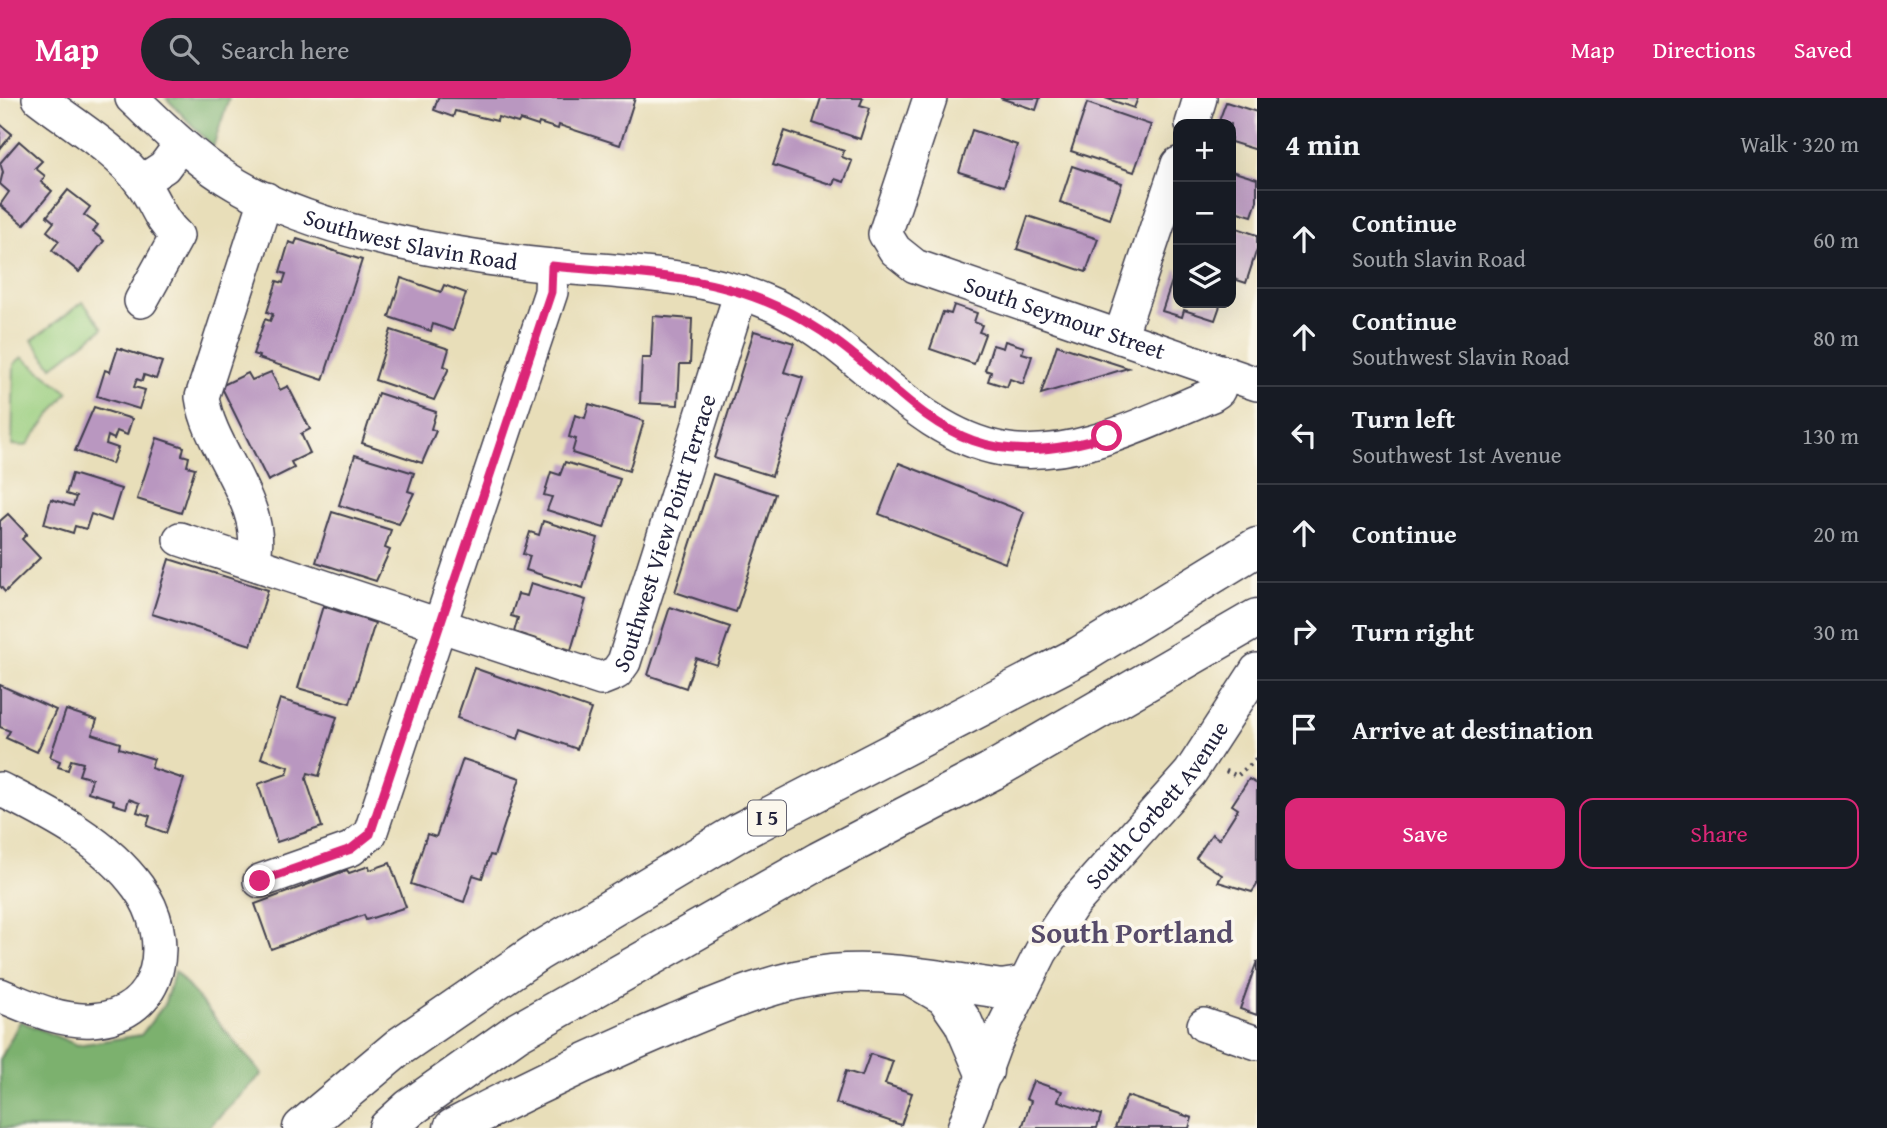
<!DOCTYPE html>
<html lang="en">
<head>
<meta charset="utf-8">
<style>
	:root { --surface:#171b24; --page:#20242c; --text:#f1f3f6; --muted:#9ea1a6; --line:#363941; --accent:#db2777 }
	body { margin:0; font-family:"Gentium Book Plus",serif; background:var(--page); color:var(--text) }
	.controls { position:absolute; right:21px; top:21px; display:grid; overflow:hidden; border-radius:14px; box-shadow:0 7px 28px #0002 }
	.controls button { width:63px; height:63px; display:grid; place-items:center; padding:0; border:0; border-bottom:2px solid var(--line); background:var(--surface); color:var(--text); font:35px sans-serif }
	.stop { position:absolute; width:21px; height:21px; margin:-16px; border:5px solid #db2777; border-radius:50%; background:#fff }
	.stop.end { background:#db2777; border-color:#fff; box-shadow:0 2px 7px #0008 }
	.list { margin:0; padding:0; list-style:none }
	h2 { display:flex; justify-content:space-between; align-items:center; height:91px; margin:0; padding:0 28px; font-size:30px }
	h2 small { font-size:23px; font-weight:400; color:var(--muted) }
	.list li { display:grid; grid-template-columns:46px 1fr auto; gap:21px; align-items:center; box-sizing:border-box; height:98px; padding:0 28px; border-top:2px solid var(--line) }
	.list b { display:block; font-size:26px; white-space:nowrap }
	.list p { margin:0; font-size:23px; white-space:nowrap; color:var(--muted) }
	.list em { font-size:23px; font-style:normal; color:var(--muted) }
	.actions { display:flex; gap:14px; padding:21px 28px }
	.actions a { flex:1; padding:16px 0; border:2px solid var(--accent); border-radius:14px; text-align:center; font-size:24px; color:var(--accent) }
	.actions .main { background:var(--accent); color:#fff }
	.icon { flex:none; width:38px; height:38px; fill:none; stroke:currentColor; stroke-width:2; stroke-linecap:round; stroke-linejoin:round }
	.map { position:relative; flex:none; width:1257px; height:1030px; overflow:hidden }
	header { display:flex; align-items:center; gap:42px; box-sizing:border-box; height:98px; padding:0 35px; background:var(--accent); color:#fff }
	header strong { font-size:33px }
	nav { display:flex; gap:38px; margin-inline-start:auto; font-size:24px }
	.search { width:490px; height:63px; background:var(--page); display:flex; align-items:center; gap:18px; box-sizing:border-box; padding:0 24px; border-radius:38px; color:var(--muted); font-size:26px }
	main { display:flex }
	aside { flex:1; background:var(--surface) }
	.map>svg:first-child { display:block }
	.green { fill:#9ace7f; stroke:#5e785d; stroke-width:2 }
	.forest { fill:#7bb16e; stroke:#4e6a54; stroke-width:2 }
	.building { fill:#b997c0 }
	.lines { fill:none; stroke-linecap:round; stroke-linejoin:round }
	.minor-casing { stroke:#403e4e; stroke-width:36 }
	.highway-casing { stroke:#403e4e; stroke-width:41 }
	.path { stroke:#403e4e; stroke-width:4.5; stroke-dasharray:2 5; stroke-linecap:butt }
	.minor { stroke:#fff; stroke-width:33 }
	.highway { stroke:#fff; stroke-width:38 }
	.route { stroke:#db2777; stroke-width:9 }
	.labels { text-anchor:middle; stroke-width:7; stroke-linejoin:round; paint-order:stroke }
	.shield { fill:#fbf7ec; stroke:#636270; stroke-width:2 }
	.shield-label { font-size:21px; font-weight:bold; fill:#22223b }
	.street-label { font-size:23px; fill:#22223b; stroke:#fbf7ec }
	.district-label { font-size:30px; font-weight:bold; fill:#574b6a; stroke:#fbf7ec }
</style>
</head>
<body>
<header>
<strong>Map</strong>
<div class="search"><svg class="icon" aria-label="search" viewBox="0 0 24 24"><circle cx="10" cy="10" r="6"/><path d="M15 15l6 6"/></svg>Search here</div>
<nav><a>Map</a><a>Directions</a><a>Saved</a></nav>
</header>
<main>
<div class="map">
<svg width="1257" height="1030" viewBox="0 0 1257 1030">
	<rect width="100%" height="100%" fill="#fbf7ec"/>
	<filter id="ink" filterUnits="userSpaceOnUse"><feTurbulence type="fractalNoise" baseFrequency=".0143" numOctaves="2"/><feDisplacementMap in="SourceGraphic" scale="14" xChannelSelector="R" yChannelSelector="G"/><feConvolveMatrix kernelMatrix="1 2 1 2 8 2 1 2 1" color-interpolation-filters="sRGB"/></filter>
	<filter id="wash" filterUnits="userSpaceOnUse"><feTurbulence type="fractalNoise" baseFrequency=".00686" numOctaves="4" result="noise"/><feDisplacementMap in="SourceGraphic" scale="28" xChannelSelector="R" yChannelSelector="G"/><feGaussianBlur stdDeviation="1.57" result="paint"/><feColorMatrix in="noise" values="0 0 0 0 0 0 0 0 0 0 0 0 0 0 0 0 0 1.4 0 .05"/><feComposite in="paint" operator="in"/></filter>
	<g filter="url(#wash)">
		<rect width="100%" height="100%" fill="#e8deb9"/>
		<!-- green -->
		<g class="green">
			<polygon points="83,204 103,230 52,269 32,242"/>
			<polygon points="22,259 68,294 26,348 12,347 14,266"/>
		</g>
		<!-- forest -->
		<g class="forest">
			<polygon points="166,0 229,0 213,49"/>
			<polygon points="175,873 262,976 208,1030 0,1030 0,962 20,923 77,947 141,937 164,907"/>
		</g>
		<g id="blocks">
			<!-- building -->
			<g class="building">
				<polygon points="438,0 635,0 620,47 559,27 558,31 539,25 538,28 520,22 518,25 498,19 497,23 455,13 453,19 434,12"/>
				<polygon points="821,0 863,0 860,7 870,10 860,41 813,25"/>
				<polygon points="1000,0 1040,0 1036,12"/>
				<polygon points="1105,0 1138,0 1134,10"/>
				<polygon points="1226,4 1257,14 1257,52 1231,44 1231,26 1219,23"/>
				<polygon points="1087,5 1151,27 1134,74 1071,53"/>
				<polygon points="0,26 12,36 0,51"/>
				<polygon points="972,32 1017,47 1004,88 959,74"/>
				<polygon points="785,33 844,53 842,59 852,63 844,84 835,81 833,87 773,67"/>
				<polygon points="19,43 42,63 35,70 45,78 41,84 52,93 24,127 0,107 9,94 0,86 3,74 0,65"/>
				<polygon points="1072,68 1122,85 1110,121 1060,104"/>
				<polygon points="1231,73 1257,81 1257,103 1252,118 1231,112"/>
				<polygon points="68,92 90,109 84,117 98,127 93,134 104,143 79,174 52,152 59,143 47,133 54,124 47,118"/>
				<polygon points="1028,118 1098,141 1086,174 1017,151"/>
				<polygon points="1231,128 1257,137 1257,151 1246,185 1231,180"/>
				<polygon points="297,141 362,162 323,282 258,260 259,258 253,256 265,221 270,223 273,216 267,214 277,183 283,185 286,176 280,174 289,144 295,146"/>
				<polygon points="1176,171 1178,172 1178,205 1221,205 1215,222 1184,212 1182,219 1162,213"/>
				<polygon points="401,180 441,194 444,187 466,195 453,233 433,226 431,233 389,219"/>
				<polygon points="954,207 977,215 974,224 982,227 979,234 985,236 974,266 930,251 943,214 951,216"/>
				<polygon points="653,218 692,221 690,266 680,266 678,307 640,305 642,260 651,260"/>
				<polygon points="391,232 449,251 444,268 449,270 434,302 375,282"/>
				<polygon points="754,233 794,245 784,274 803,280 772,378 714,360"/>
				<polygon points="1005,243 1024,249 1022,255 1032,258 1023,286 1010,281 1007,289 988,283 991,274 985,272 993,247 1003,250"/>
				<polygon points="1057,247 1128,270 1041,296"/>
				<polygon points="118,250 162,264 156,281 144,277 142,283 137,281 134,289 145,292 139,311 97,298 105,272 110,274"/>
				<polygon points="271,274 280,292 288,288 310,331 301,336 310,355 291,364 294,370 268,383 221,288 248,275 252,282"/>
				<polygon points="378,295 436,314 431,331 436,333 422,365 362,345"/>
				<polygon points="589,306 644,323 629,373 572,355 576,341 569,339 575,317 585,320"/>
				<polygon points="94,309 132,321 127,337 117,333 114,341 108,338 106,346 118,350 112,366 75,353"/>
				<polygon points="157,340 184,349 182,357 189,359 187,368 195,370 181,415 137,401"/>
				<polygon points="355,357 414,375 408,393 414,395 399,426 339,407"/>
				<polygon points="565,364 620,381 604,430 547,412 552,399 544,397 551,374 560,377"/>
				<polygon points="899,365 1024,414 1005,465 879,416"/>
				<polygon points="72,376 121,391 111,423 91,416 86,431 75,428 73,435 44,426 51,401 73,408 76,399 66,396"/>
				<polygon points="713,376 775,396 736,514 675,494"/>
				<polygon points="332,414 391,432 385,450 390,452 376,483 316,464"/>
				<polygon points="8,416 27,436 22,441 40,460 5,494 0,488 0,423"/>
				<polygon points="543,423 598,440 583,490 526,472 530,458 523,456 530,434 539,437"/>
				<polygon points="169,461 268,492 251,547 152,516"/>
				<polygon points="531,485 586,502 571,552 514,534 518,520 511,518 518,496 527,498"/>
				<polygon points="323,508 375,525 350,605 298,590"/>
				<polygon points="670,509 730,529 717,567 696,560 686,590 648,577"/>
				<polygon points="474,570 591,611 577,651 521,631 518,641 457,620"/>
				<polygon points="0,587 56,612 37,654 6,640 10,633 0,629"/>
				<polygon points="280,601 337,619 319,678 308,675 306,681 322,729 277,744 258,686 287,676 289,669 261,660"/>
				<polygon points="66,612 97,622 92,636 120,645 119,650 154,661 151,670 184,681 166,735 147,728 150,718 137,714 140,705 129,701 126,710 113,706 114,702 88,694 92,681 79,677 83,665 71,662 68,672 58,669 60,663 50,659"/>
				<polygon points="463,661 520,680 494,758 490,757 482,780 473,777 464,804 411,786 427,736 436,739"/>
				<polygon points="1249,681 1257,686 1257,787 1252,794 1218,784 1222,777 1196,760 1212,736 1219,741 1238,711 1232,707"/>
				<polygon points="390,765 406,809 366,822 364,817 271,851 255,806 347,772 349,775 369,768 370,772"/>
				<polygon points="1257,863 1257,917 1240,911"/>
				<polygon points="870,956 893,963 885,986 912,995 901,1027 836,1005 846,973 862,978"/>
				<polygon points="1033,983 1062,993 1058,1003 1101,1017 1097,1030 1022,1030 1031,1003 1026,1001"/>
				<polygon points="1127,998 1192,1020 1189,1030 1115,1030"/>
			</g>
		</g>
	</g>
	<g filter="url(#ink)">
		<use href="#blocks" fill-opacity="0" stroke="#403e4e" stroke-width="2"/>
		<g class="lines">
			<!-- minor casing -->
			<g class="minor-casing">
				<g id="minor">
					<path d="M 39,0 C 71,25 117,52 141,84 C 156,103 157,119 177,138 L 141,203"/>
					<path id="s1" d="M 132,0 C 165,31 197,64 237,87 C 321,136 455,158 552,168 C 622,175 696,175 762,202 C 851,237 911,335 1002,351 C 1073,364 1149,323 1212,297 L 1218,293 L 1225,275"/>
					<path id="s2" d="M 930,0 L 885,136 L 895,152 L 915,168 L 1257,286"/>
					<polyline points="1192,26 1200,0"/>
					<polyline points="141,84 164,69 181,46"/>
					<polyline points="1120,239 1178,66"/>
					<path id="s3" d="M 180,441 L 601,581 L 616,575 L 624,564 L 741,194"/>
					<path d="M 253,465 C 269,406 210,355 202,299 L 266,101"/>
					<path d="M 0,691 C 49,716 105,743 138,789 C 175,839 165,917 92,922 C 60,924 29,909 0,897"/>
					<polyline points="260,783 351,751 370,736 551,194 552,168"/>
					<polyline points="1204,927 1257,945"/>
					<path id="s4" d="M 964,1030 L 994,948 L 1041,854 L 1073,806 L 1190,675 L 1257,572"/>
				</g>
			</g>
			<!-- highway casing -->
			<g class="highway-casing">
				<g id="highway">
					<polyline points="914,880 945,898 963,924 984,973"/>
					<polyline points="302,1030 399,949 536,855 739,734 1081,557 1257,449"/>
					<polyline points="388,1030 410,1010 516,935 819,763 992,673 1257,520"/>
					<path d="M 453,1030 C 525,992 599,957 675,925 C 725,904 776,882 832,876 C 888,871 945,883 1001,891 L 1021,888"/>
				</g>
			</g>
			<!-- path -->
			<polyline class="path" points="1226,673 1237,678 1257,661"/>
			<!-- minor -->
			<use href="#minor" class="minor"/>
			<!-- highway -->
			<use href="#highway" class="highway"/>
		</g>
	</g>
	<g class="lines" filter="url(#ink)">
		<!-- route -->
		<path class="route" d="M 260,783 L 351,751 L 370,736 L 551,194 L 552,168 C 627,175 707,176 776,208 C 910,268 929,393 1107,338"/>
	</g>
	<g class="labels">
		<!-- shield labels -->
		<rect class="shield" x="748" y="702.5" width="38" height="35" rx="5"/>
		<g class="shield-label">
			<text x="767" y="727">I 5</text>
		</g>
		<!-- street labels -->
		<g class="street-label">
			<text dy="8" stroke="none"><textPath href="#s1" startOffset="320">Southwest Slavin Road</textPath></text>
			<text dy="8" stroke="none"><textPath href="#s2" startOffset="346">South Seymour Street</textPath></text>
			<text dy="8" stroke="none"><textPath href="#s3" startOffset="609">Southwest View Point Terrace</textPath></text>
			<text dy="8" stroke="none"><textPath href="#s4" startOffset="380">South Corbett Avenue</textPath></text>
		</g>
		<!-- district labels -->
		<g class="district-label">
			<text x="1132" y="845">South Portland</text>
		</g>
	</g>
</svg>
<div class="controls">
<button>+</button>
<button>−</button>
<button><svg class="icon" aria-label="layers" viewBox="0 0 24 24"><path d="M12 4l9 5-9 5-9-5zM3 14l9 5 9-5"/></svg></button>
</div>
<div class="stop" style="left:1107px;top:338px"></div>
<div class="stop end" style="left:260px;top:783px"></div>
</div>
<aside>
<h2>4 min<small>Walk · 320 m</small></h2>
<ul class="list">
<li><svg class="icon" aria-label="ahead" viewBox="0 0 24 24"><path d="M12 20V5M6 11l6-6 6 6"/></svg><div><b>Continue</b><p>South Slavin Road</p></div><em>60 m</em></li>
<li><svg class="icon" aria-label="ahead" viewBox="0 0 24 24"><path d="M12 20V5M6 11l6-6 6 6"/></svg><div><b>Continue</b><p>Southwest Slavin Road</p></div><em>80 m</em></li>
<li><svg class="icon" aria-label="left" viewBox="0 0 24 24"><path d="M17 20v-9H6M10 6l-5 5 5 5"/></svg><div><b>Turn left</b><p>Southwest 1st Avenue</p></div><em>130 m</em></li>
<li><svg class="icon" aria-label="ahead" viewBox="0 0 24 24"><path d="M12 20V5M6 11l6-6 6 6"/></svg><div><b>Continue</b></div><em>20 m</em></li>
<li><svg class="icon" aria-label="right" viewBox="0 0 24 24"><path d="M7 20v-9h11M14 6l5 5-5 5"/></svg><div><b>Turn right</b></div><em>30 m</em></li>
<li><svg class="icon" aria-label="arrive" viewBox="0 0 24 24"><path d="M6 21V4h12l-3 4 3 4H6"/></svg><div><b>Arrive at destination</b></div></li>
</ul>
<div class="actions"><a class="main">Save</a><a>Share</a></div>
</aside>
</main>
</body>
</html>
